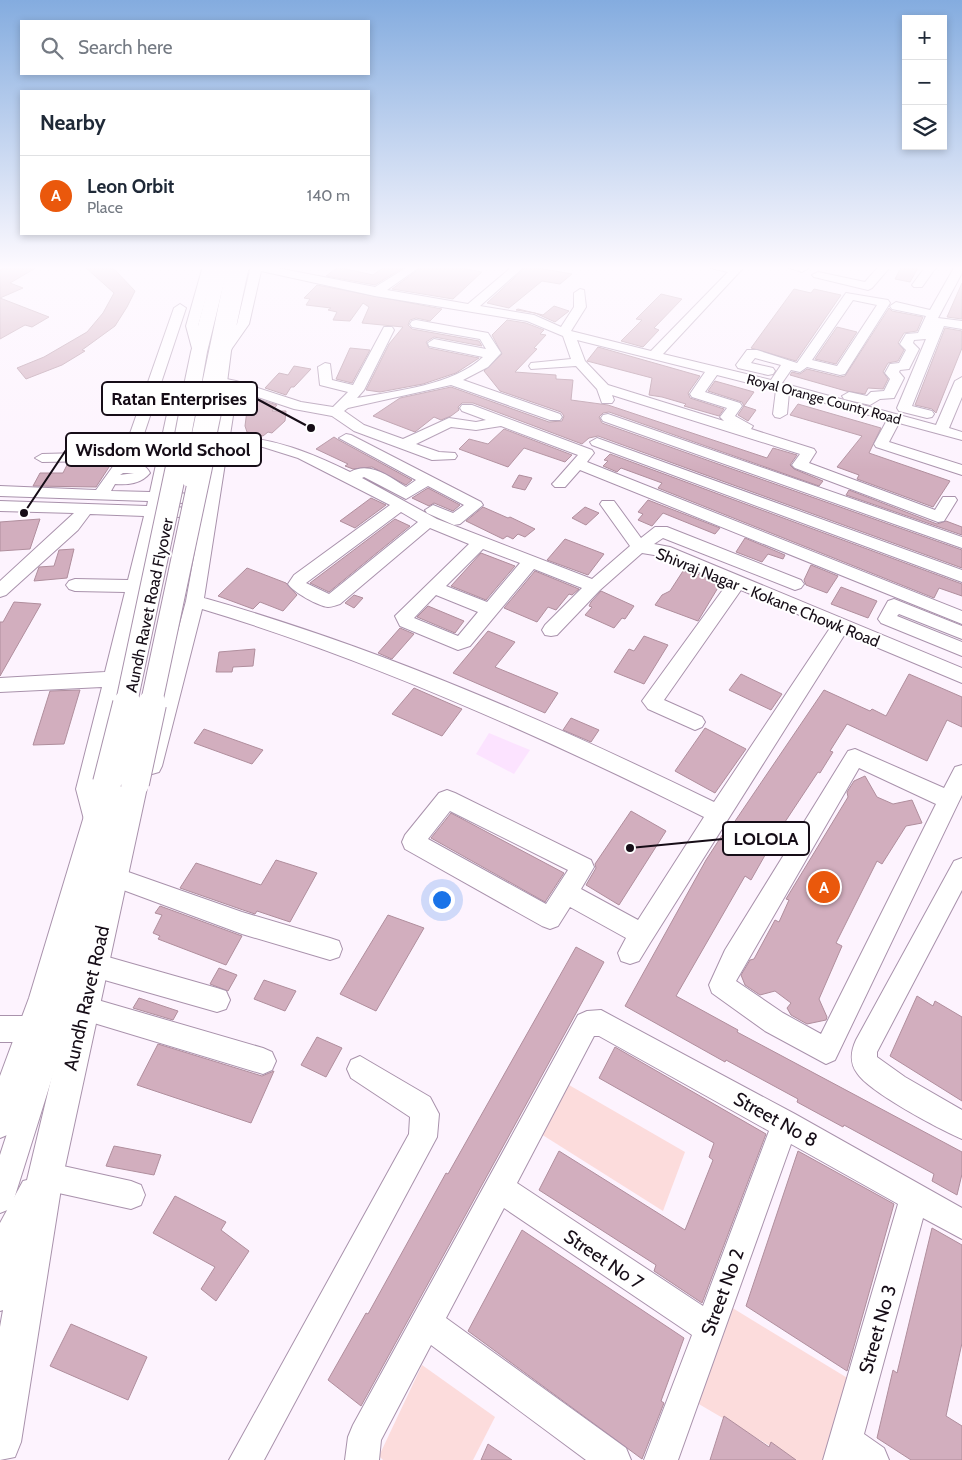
<!DOCTYPE html>
<html lang="en">
<head>
<meta charset="utf-8">
<style>
	:root { --surface:#fff; --page:#f2f2f3; --text:#1f2937; --muted:#747a83; --line:#e0e1e3; --accent:#ea580c }
	body { margin:0; font-family:Cabin,sans-serif; background:var(--page); color:var(--text) }
	.controls { position:absolute; right:15px; top:15px; display:grid; overflow:hidden; border-radius:0px; box-shadow:0 2px 8px #0003 }
	.controls button { width:45px; height:45px; display:grid; place-items:center; padding:0; border:0; border-bottom:1px solid var(--line); background:var(--surface); color:var(--text); font:25px sans-serif }
	.you { position:absolute; left:441px; top:899px; width:18px; height:18px; margin:-12px; border:4px solid #fff; border-radius:50%; background:#1a73e8; box-shadow:0 0 0 8px #1a73e833 }
	.badge { display:grid; place-items:center; width:32px; height:32px; border-radius:50%; background:var(--accent); color:#fff; font-size:16px; font-weight:700 }
	.pin { position:absolute; translate:-50% -50%; border:2px solid #fff; box-shadow:0 1px 5px #0006 }
	.list { margin:0; padding:0; list-style:none }
	h2 { display:flex; justify-content:space-between; align-items:center; height:65px; margin:0; padding:0 20px; font-size:21px }
	h2 small { font-size:16px; font-weight:400; color:var(--muted) }
	.list li { display:grid; grid-template-columns:32px 1fr auto; gap:15px; align-items:center; box-sizing:border-box; height:80px; padding:0 20px; border-top:1px solid var(--line) }
	.list b { display:block; font-size:19px; white-space:nowrap }
	.list p { margin:0; font-size:16px; white-space:nowrap; color:var(--muted) }
	.list em { font-size:16px; font-style:normal; color:var(--muted) }
	.icon { flex:none; width:28px; height:28px; fill:none; stroke:currentColor; stroke-width:2; stroke-linecap:round; stroke-linejoin:round }
	.map { position:relative; flex:none; width:962px; height:1460px; overflow:hidden }
	.search { position:absolute; background:var(--surface); box-shadow:0 2px 8px #0003; left:20px; top:20px; width:350px; height:55px; display:flex; align-items:center; gap:12px; box-sizing:border-box; padding:0 18px; border-radius:0px; color:var(--muted); font-size:19px }
	.panel { position:absolute; background:var(--surface); box-shadow:0 2px 8px #0003; left:20px; top:90px; width:350px; height:145px; border-radius:0px }
	.map>svg:first-child { display:block }
	.built { fill:#fce3ff }
	.green { fill:#fcdcdc }
	.building { fill:#d2aebe; stroke:#b08e9d }
	.lines { fill:none; stroke-linecap:round; stroke-linejoin:round }
	.minor-casing { stroke:#a992ac; stroke-width:2 }
	.major-casing { stroke:#a992ac; stroke-width:2 }
	.minor { fill:#fff; fill-rule:evenodd }
	.major { fill:#fff; fill-rule:evenodd }
	.minor-bridge-far1-casing { stroke:#a992ac; stroke-width:14; stroke-linecap:butt }
	.minor-bridge-casing { stroke:#a992ac; stroke-width:19; stroke-linecap:butt }
	.major-bridge-far2-casing { stroke:#a992ac; stroke-width:18; stroke-linecap:butt }
	.major-bridge-far1-casing { stroke:#a992ac; stroke-width:23; stroke-linecap:butt }
	.major-bridge-casing { stroke:#a992ac; stroke-width:30; stroke-linecap:butt }
	.minor-bridge-far1 { stroke:#fff; stroke-width:13 }
	.minor-bridge { stroke:#fff; stroke-width:17 }
	.major-bridge-far2 { stroke:#fff; stroke-width:16 }
	.major-bridge-far1 { stroke:#fff; stroke-width:21 }
	.major-bridge { stroke:#fff; stroke-width:28 }
	.labels { text-anchor:middle; stroke-width:4; stroke-linejoin:round; paint-order:stroke }
	.far-street-label { font-size:14px; fill:#160d17; stroke:#fff }
	.street-label { font-size:16px; fill:#160d17; stroke:#fff }
	.near-street-label { font-size:19px; fill:#160d17; stroke:#fff }
	.leader { fill:none; stroke:#160d17; stroke-width:2 }
	.callout-dot { fill:#160d17; stroke:#fff; stroke-width:2 }
	.callout { fill:#fff; stroke:#160d17; stroke-width:2 }
	.callout-label { font-size:18px; text-anchor:middle; font-weight:bold; fill:#160d17 }
</style>
</head>
<body>
<div class="map">
<svg width="962" height="1460" viewBox="0 0 962 1460">
	<rect width="100%" height="100%" fill="#fdf3fe"/>
	<!-- built -->
	<polygon class="built" points="489,733 530,750 514,774 476,754"/>
	<!-- green -->
	<g class="green">
		<polygon points="569,1085 685,1152 663,1211 541,1134"/>
		<polygon points="726,1304 854,1382 834,1460 794,1460 692,1400"/>
		<polygon points="422,1365 495,1417 473,1460 383,1460 379,1456"/>
	</g>
	<!-- building -->
	<g class="building">
		<polygon points="8,266 39,266 10,283 23,288 0,298 49,317 32,327 25,325 0,339 0,270"/>
		<polygon points="84,266 107,266 115,270 135,291 127,307 115,326 82,350 85,351 62,365 26,379 17,368 44,357 87,332 103,313 114,293"/>
		<polygon points="385,266 406,266 375,285 326,276 338,267 373,275"/>
		<polygon points="423,266 451,266 482,272 453,299 392,289"/>
		<polygon points="527,266 572,274 560,284 542,281 509,308 487,303"/>
		<polygon points="902,266 919,266 910,282 895,279"/>
		<polygon points="962,283 962,319 947,317"/>
		<polygon points="317,285 442,309 430,321 416,318 410,320 408,325 412,329 479,341 482,346 434,337 426,342 429,348 479,358 456,373 423,384 380,392 366,390 389,344 403,327 362,323 369,307 363,303 350,321 333,320 337,312 328,310 331,308 306,305 310,299 304,298"/>
		<polygon points="794,289 811,293 814,289 841,295 796,361 751,348"/>
		<polygon points="661,294 682,299 654,328 659,330 643,347 621,341 642,320 636,319"/>
		<polygon points="554,306 569,311 555,322 535,313 516,310 518,309 543,315"/>
		<polygon points="889,308 892,311 923,317 917,331 904,333 898,343 904,350 898,361 888,363 883,372 888,379 883,389 868,388 865,394 846,391 790,375 792,372 800,374 807,369 840,377 845,376"/>
		<polygon points="507,320 526,323 544,330 540,334 546,335 534,348 537,349 515,372 556,375 556,379 573,380 571,400 608,405 767,458 773,448 797,455 790,465 794,469 823,481 819,486 609,412 603,413 599,417 602,423 962,550 962,568 598,436 589,438 582,444 473,403 462,403 458,407 459,410 451,416 441,420 434,417 415,432 373,416 400,398 451,387 549,422 562,421 564,416 561,412 500,391 484,371 502,354 492,335"/>
		<polygon points="837,327 857,332 836,364 815,359"/>
		<polygon points="945,328 962,331 962,348 936,413 932,409 915,405"/>
		<polygon points="598,347 700,376 688,393 690,398 724,409 719,416 684,406 686,404 662,397 649,395 652,378 587,361"/>
		<polygon points="350,348 370,350 352,383 336,379"/>
		<polygon points="294,366 311,369 294,387 291,387 286,395 265,388 279,373 288,375"/>
		<polygon points="715,381 754,392 744,406 756,410 748,421 738,415 744,406 742,402 708,391"/>
		<polygon points="255,398 277,405 272,411 286,411 285,421 272,433 268,432 263,436 247,432 245,426 248,402"/>
		<polygon points="798,404 881,428 869,453 950,481 933,507 857,479 859,475 837,467 862,436 790,415"/>
		<polygon points="504,429 572,455 565,462 524,448 508,467 459,449 469,439 488,444"/>
		<polygon points="334,437 337,439 412,480 406,485 372,467 353,469 345,466 348,464 316,449"/>
		<polygon points="610,454 962,584 962,596 939,588 934,598 658,488 662,483 621,468 617,472 603,466 608,461 604,460"/>
		<polygon points="68,463 111,464 96,487 33,486 40,473 63,473"/>
		<polygon points="519,475 532,478 525,490 512,487"/>
		<polygon points="428,488 460,505 453,511 434,503 429,506 412,498"/>
		<polygon points="849,490 937,524 946,521 962,527 962,535 846,495"/>
		<polygon points="371,498 386,505 355,528 340,521"/>
		<polygon points="648,500 720,528 715,534 663,513 652,526 638,520 643,514 638,512"/>
		<polygon points="483,507 508,518 510,517 535,529 525,537 518,534 513,539 507,536 503,539 466,521"/>
		<polygon points="585,507 599,513 586,525 572,518"/>
		<polygon points="40,519 30,549 0,551 0,522"/>
		<polygon points="395,519 410,526 329,592 310,583"/>
		<polygon points="745,538 785,555 783,559 768,554 762,562 736,552"/>
		<polygon points="565,539 604,554 588,575 547,560"/>
		<polygon points="74,549 67,578 34,581 39,567 54,566 59,550"/>
		<polygon points="481,553 515,566 486,600 451,586"/>
		<polygon points="811,565 838,576 827,593 806,585 804,580"/>
		<polygon points="247,568 286,583 297,595 283,611 260,602 253,609 218,596"/>
		<polygon points="688,570 714,581 719,586 698,621 655,605 662,595 670,591 683,571 687,572"/>
		<polygon points="535,571 579,589 572,595 569,594 556,610 548,607 537,622 504,608"/>
		<polygon points="841,587 877,601 868,618 831,604"/>
		<polygon points="601,591 634,606 625,619 622,618 614,628 585,615 592,607 589,606 591,602"/>
		<polygon points="354,595 363,598 354,608 345,603"/>
		<polygon points="14,602 41,604 0,676 0,622 3,622"/>
		<polygon points="428,606 464,621 455,633 417,617"/>
		<polygon points="400,628 414,634 392,659 378,653"/>
		<polygon points="488,631 515,642 495,667 558,693 545,713 453,673"/>
		<polygon points="644,636 668,645 644,684 614,672 629,649 634,651"/>
		<polygon points="255,649 253,666 233,667 232,672 216,672 219,652"/>
		<polygon points="741,674 782,694 771,710 729,690"/>
		<polygon points="909,674 962,697 962,727 947,720 927,761 847,724 830,751 833,752 820,773 818,772 777,834 751,880 745,876 676,996 738,1030 737,1032 962,1152 962,1174 957,1195 932,1181 934,1174 844,1125 843,1127 797,1102 798,1099 726,1060 725,1062 625,1006 706,860 728,826 731,827 824,690 870,711 872,709 886,716"/>
		<polygon points="414,688 462,709 442,736 392,714"/>
		<polygon points="80,690 64,744 33,745 50,691"/>
		<polygon points="571,718 599,730 591,742 563,730"/>
		<polygon points="705,728 746,749 715,793 675,771"/>
		<polygon points="204,729 263,750 252,764 194,743"/>
		<polygon points="865,776 877,797 893,804 912,800 922,823 906,826 882,864 877,861 836,943 842,946 819,999 827,1017 826,1020 807,1024 791,1015 787,1008 791,1003 775,991 760,995 745,985 741,975 750,960 754,959 775,920 779,922 789,900 786,899 848,797 847,792 854,781"/>
		<polygon points="631,811 666,831 619,905 586,885 596,868 595,864"/>
		<polygon points="451,813 564,873 545,902 431,838"/>
		<polygon points="276,860 317,873 290,922 257,911 255,914 243,910 180,888 196,863 261,885"/>
		<polygon points="160,906 242,936 226,965 158,939 160,936 153,933 162,915 155,913"/>
		<polygon points="388,915 424,928 376,1011 340,994"/>
		<polygon points="576,947 604,962 361,1406 328,1380 366,1313 368,1314 446,1173 448,1174"/>
		<polygon points="219,968 237,975 228,991 210,984"/>
		<polygon points="264,980 296,991 285,1011 254,999"/>
		<polygon points="917,996 933,1006 935,1001 962,1017 962,1101 890,1056"/>
		<polygon points="139,998 178,1011 173,1020 133,1008"/>
		<polygon points="317,1037 342,1048 326,1077 301,1065"/>
		<polygon points="158,1044 262,1076 274,1071 251,1123 137,1085"/>
		<polygon points="615,1047 766,1134 702,1303 654,1271 656,1265 539,1190 559,1151 685,1230 713,1160 709,1157 714,1143 599,1078"/>
		<polygon points="114,1146 161,1155 154,1175 106,1166"/>
		<polygon points="798,1151 894,1204 847,1371 746,1306"/>
		<polygon points="175,1196 226,1222 221,1230 249,1251 216,1301 201,1289 215,1267 153,1233"/>
		<polygon points="932,1228 962,1245 962,1343 946,1416 962,1426 962,1460 911,1460 877,1438 893,1370 897,1373"/>
		<polygon points="522,1230 684,1338 661,1401 664,1403 642,1459 468,1331"/>
		<polygon points="71,1324 147,1357 128,1400 50,1366"/>
		<polygon points="724,1416 769,1447 771,1442 796,1460 710,1460"/>
		<polygon points="488,1444 512,1460 481,1460"/>
	</g>
	<g class="lines">
		<!-- minor casing -->
		<g class="minor-casing">
			<g id="minor">
				<polygon points="203,266 215,266 198,326 205,352 199,356 193,352 186,326"/>
				<path d="M 227,266 L 239,266 L 224,341 L 237,324 L 251,266 L 267,266 L 375,287 L 409,266 L 421,266 L 387,290 L 468,304 L 513,266 L 525,266 L 480,306 L 534,315 L 561,327 L 574,307 L 574,293 L 580,289 L 584,290 L 586,307 L 571,331 L 651,351 L 728,272 L 711,268 L 710,266 L 745,266 L 663,354 L 771,380 L 781,365 L 755,358 L 751,363 L 773,368 L 775,371 L 773,374 L 768,375 L 738,368 L 736,365 L 747,350 L 757,350 L 797,363 L 846,293 L 888,300 L 890,303 L 845,374 L 840,375 L 807,367 L 800,372 L 791,370 L 782,383 L 936,425 L 955,381 L 962,377 L 962,397 L 949,428 L 962,432 L 962,440 L 899,423 L 889,442 L 962,465 L 962,475 L 876,447 L 874,444 L 887,420 L 789,393 L 787,414 L 780,418 L 775,417 L 773,414 L 776,390 L 717,375 L 705,392 L 740,403 L 742,406 L 735,416 L 753,426 L 751,429 L 814,449 L 816,452 L 809,463 L 935,510 L 943,497 L 955,497 L 957,500 L 944,521 L 938,522 L 795,468 L 792,465 L 800,454 L 612,395 L 614,400 L 612,403 L 602,403 L 597,389 L 576,366 L 531,369 L 529,366 L 531,363 L 571,359 L 563,336 L 527,321 L 375,296 L 261,271 L 249,324 L 228,354 L 221,354 L 217,377 L 236,381 L 301,402 L 333,407 L 348,392 L 320,385 L 318,367 L 325,363 L 330,364 L 332,380 L 353,385 L 384,327 L 392,327 L 394,330 L 364,390 L 357,398 C 395,391 454,385 483,357 L 429,346 L 428,343 L 434,339 L 486,349 L 480,339 L 412,327 L 410,324 L 412,321 L 416,320 L 488,333 L 501,353 L 488,367 L 463,380 L 560,414 L 562,417 L 560,420 L 550,420 L 451,385 L 348,408 L 344,411 L 364,425 L 403,439 L 449,418 L 476,422 L 486,420 L 462,411 L 460,408 L 462,405 L 472,405 L 592,450 L 594,453 L 587,462 L 962,611 L 962,624 L 580,470 L 565,487 L 555,487 L 552,484 L 555,481 L 578,455 L 501,426 L 476,430 L 451,427 L 416,444 L 439,452 L 455,453 L 457,456 L 455,459 L 432,460 L 354,431 L 332,416 L 294,409 L 237,390 L 230,435 C 278,440 307,451 350,472 C 369,461 389,476 406,487 L 416,480 L 339,438 L 346,434 L 351,435 L 481,502 L 483,505 L 460,524 L 454,525 L 427,513 L 425,510 L 433,505 L 453,513 L 464,505 L 428,486 L 406,499 L 364,477 L 362,478 L 437,519 L 592,579 L 630,546 L 600,504 L 602,501 L 614,501 L 641,538 L 655,527 L 667,527 L 801,580 L 804,584 L 801,588 L 795,590 L 663,538 L 654,544 L 670,547 L 962,668 L 962,683 L 845,634 L 650,943 L 639,961 L 630,964 L 621,961 L 618,953 L 626,938 L 570,907 L 558,926 L 550,929 L 542,926 L 405,849 L 402,842 L 405,835 L 439,793 L 447,790 L 455,793 L 591,860 L 594,867 L 581,889 L 638,920 L 704,817 C 545,738 372,660 202,609 L 162,766 L 159,772 L 152,774 L 145,772 L 142,766 L 186,601 L 201,518 L 160,516 L 98,789 L 104,814 L 115,780 L 122,777 L 129,780 L 133,786 L 111,868 L 114,867 L 242,912 L 330,938 L 339,941 L 342,949 L 339,957 L 330,960 L 242,934 L 107,884 L 88,956 L 94,953 L 217,988 L 226,991 L 230,1000 L 226,1009 L 217,1012 L 94,977 L 85,973 L 84,970 L 77,999 L 84,996 L 263,1048 L 272,1052 L 276,1061 L 272,1070 L 263,1074 L 84,1020 L 75,1017 L 73,1011 L 14,1199 L 10,1209 L 0,1213 L 0,1155 L 38,1039 L 32,1042 L 0,1042 L 0,1016 L 32,1016 L 41,1020 L 43,1025 L 51,999 L 99,832 L 87,831 L 76,789 L 102,687 L 0,692 L 0,678 L 105,672 L 125,592 L 75,591 L 69,589 L 66,585 L 69,581 L 75,579 L 128,580 L 144,516 L 90,514 L 78,530 L 6,595 L 0,597 L 0,581 L 74,513 L 0,511 L 0,501 L 147,506 L 148,501 L 0,496 L 0,486 L 96,490 L 114,465 C 126,462 144,460 150,473 C 141,484 128,485 115,484 L 111,491 L 150,492 L 157,460 L 42,462 L 35,458 L 42,454 L 118,452 L 127,442 L 174,308 L 180,304 L 186,308 L 141,443 L 134,451 L 159,451 L 170,400 L 188,381 L 198,381 L 200,384 L 184,401 L 166,493 L 205,494 L 224,386 L 216,384 L 210,406 L 200,406 L 198,403 ZM 853,300 L 877,305 L 837,366 L 812,360 ZM 577,340 L 705,372 L 690,394 L 692,397 L 727,408 L 720,417 L 724,421 L 608,385 L 585,361 ZM 228,444 L 263,447 L 298,458 L 390,505 L 294,575 L 288,584 C 293,592 318,606 328,607 C 332,607 336,605 340,604 L 430,528 L 469,544 L 395,616 L 400,626 L 458,650 L 470,646 L 534,569 L 582,588 L 545,625 L 542,630 L 545,635 L 551,636 L 557,635 L 600,590 L 642,553 L 660,556 L 727,584 L 642,701 L 648,709 L 695,730 L 702,727 L 705,722 L 702,717 L 664,700 L 741,590 L 830,628 L 714,802 C 550,722 380,648 204,598 ZM 123,473 L 134,473 L 120,475 ZM 163,502 L 203,504 L 203,508 L 162,507 ZM 401,512 L 418,522 L 329,594 L 306,583 ZM 483,549 L 520,563 L 487,602 L 446,586 ZM 436,595 L 478,612 L 458,636 L 414,618 ZM 450,811 L 568,870 L 546,904 L 428,839 Z"/>
				<polygon points="784,266 812,266 802,272"/>
				<polygon points="879,266 891,266 872,288 868,290 814,277 812,275 818,272 865,282"/>
				<polygon points="926,266 937,266 922,287 914,287 912,285"/>
				<polygon points="955,266 962,266 962,273 938,318 962,321 962,329 944,326 912,406 932,411 934,414 932,417 927,418 899,411 897,408 926,339 914,340 913,343 919,349 909,369 900,370 899,372 904,378 894,398 880,399 870,405 844,399 842,396 849,392 867,396 871,392 884,391 890,379 885,373 890,364 899,363 906,350 900,344 906,334 918,333 926,316 892,309 890,306 896,302 930,310"/>
				<polygon points="608,414 962,537 962,548 603,421 601,418 603,415"/>
				<polygon points="597,438 962,570 962,582 592,445 590,442"/>
				<polygon points="894,599 962,626 962,639 899,614 897,616 962,642 962,656 881,623 878,619 888,601"/>
				<path d="M 855,749 L 944,788 L 955,767 L 962,765 L 962,795 L 835,1060 L 826,1064 L 765,1031 L 712,993 L 709,985 L 725,950 L 848,751 ZM 859,768 L 936,804 L 821,1034 L 783,1013 L 736,981 Z"/>
				<path d="M 962,858 L 962,890 L 877,1052 L 877,1057 L 905,1077 L 962,1110 L 962,1139 C 939,1129 869,1092 857,1073 C 849,1062 851,1051 856,1040 L 954,861 Z"/>
				<path d="M 601,1010 L 795,1114 L 962,1208 L 962,1239 L 923,1218 L 864,1434 L 884,1448 L 889,1460 L 823,1460 L 898,1204 L 791,1144 L 678,1460 L 644,1460 L 692,1335 L 504,1208 L 446,1318 L 626,1448 L 631,1460 L 586,1460 L 431,1345 L 381,1440 L 379,1460 L 345,1460 L 348,1437 L 353,1425 L 578,1015 L 587,1011 ZM 594,1036 L 599,1036 L 769,1131 L 703,1306 L 517,1183 Z"/>
				<polygon points="360,1056 430,1097 439,1114 437,1137 264,1460 229,1460 409,1134 410,1117 351,1078 347,1069 351,1060"/>
				<polygon points="45,1162 131,1181 141,1185 145,1195 141,1205 131,1209 45,1190 35,1186 31,1176 35,1166"/>
			</g>
		</g>
		<!-- major casing -->
		<g class="major-casing">
			<g id="major">
				<polygon points="214,266 228,266 207,352 197,409 194,413 182,413 179,409 191,352"/>
				<polygon points="235,266 249,266 231,351 225,398 222,402 210,402 207,398 215,351"/>
				<polygon points="107,772 116,775 120,783 61,998 12,1133 0,1138 0,1076 29,998 94,783 98,775"/>
				<polygon points="135,772 144,775 148,783 63,1176 21,1442 15,1457 0,1460 0,1327 3,1310 0,1311 0,1223 23,1181 27,1180 122,783 126,775"/>
			</g>
		</g>
		<!-- minor -->
		<use href="#minor" class="minor"/>
		<!-- major -->
		<use href="#major" class="major"/>
		<!-- minor-bridge-far1 casing -->
		<g class="minor-bridge-far1-casing">
			<polyline id="minor-bridge-far1" points="194,456 205,403"/>
		</g>
		<!-- minor-bridge casing -->
		<g class="minor-bridge-casing">
			<polyline id="minor-bridge" points="189,478 194,455"/>
		</g>
		<!-- major-bridge-far2 casing -->
		<g class="major-bridge-far2-casing">
			<g id="major-bridge-far2">
				<polyline points="179,456 188,409"/>
				<polyline points="204,456 216,398"/>
			</g>
		</g>
		<!-- major-bridge-far1 casing -->
		<g class="major-bridge-far1-casing">
			<g id="major-bridge-far1">
				<polyline points="126,705 179,455"/>
				<polyline points="151,705 204,455"/>
			</g>
		</g>
		<!-- major-bridge casing -->
		<g class="major-bridge-casing">
			<g id="major-bridge">
				<polyline points="107,783 127,704"/>
				<polyline points="135,783 152,704"/>
			</g>
		</g>
		<!-- minor-bridge-far1 -->
		<use href="#minor-bridge-far1" class="minor-bridge-far1"/>
		<!-- minor-bridge -->
		<use href="#minor-bridge" class="minor-bridge"/>
		<!-- major-bridge-far2 -->
		<use href="#major-bridge-far2" class="major-bridge-far2"/>
		<!-- major-bridge-far1 -->
		<use href="#major-bridge-far1" class="major-bridge-far1"/>
		<!-- major-bridge -->
		<use href="#major-bridge" class="major-bridge"/>
	</g>
	<!-- sky -->
	<linearGradient id="sky" x2="0" y2="1"><stop stop-color="#84acdf"/><stop offset="0.57" stop-color="#fefaff"/><stop offset="1" stop-color="#fefaff" stop-opacity="0"/></linearGradient>
	<rect width="962" height="470" fill="url(#sky)"/>
	<g class="labels">
		<!-- far-street labels -->
		<g class="far-street-label">
			<text transform="translate(824 399) rotate(15)" y="5">Royal Orange County Road</text>
		</g>
		<!-- street labels -->
		<g class="street-label">
			<text transform="translate(768 597) rotate(22)" y="6">Shivraj Nagar - Kokane Chowk Road</text>
			<text transform="translate(149 605) rotate(-78)" y="6">Aundh Ravet Road Flyover</text>
		</g>
		<!-- near-street labels -->
		<g class="near-street-label">
			<text transform="translate(86 998) rotate(-77)" y="7">Aundh Ravet Road</text>
			<text transform="translate(776 1119) rotate(29)" y="7">Street No 8</text>
			<text transform="translate(604 1259) rotate(34)" y="7">Street No 7</text>
			<text transform="translate(722 1292) rotate(-70)" y="7">Street No 2</text>
			<text transform="translate(877 1329) rotate(-74)" y="7">Street No 3</text>
		</g>
	</g>
	<!-- callouts -->
	<path class="leader" d="M311 428L257 399M24 513L66 450M630 848L723 839"/>
	<g class="callout-dot">
		<circle cx="311" cy="428" r="5"/>
		<circle cx="24" cy="513" r="5"/>
		<circle cx="630" cy="848" r="5"/>
	</g>
	<g class="callout">
		<rect x="102" y="382" width="155" height="33" rx="5"/>
		<rect x="66" y="433" width="195" height="33" rx="5"/>
		<rect x="723" y="822" width="86" height="33" rx="5"/>
	</g>
	<g class="callout-label">
		<text x="179" y="405">Ratan Enterprises</text>
		<text x="163" y="456">Wisdom World School</text>
		<text x="766" y="845">LOLOLA</text>
	</g>
</svg>
<div class="controls">
<button>+</button>
<button>−</button>
<button><svg class="icon" aria-label="layers" viewBox="0 0 24 24"><path d="M12 4l9 5-9 5-9-5zM3 14l9 5 9-5"/></svg></button>
</div>
<div class="you"></div>
<div class="pin badge" style="left:824px;top:887px">A</div>
<div class="search"><svg class="icon" aria-label="search" viewBox="0 0 24 24"><circle cx="10" cy="10" r="6"/><path d="M15 15l6 6"/></svg>Search here</div>
<section class="panel">
<h2>Nearby<small></small></h2>
<ul class="list">
<li><span class="badge">A</span><div><b>Leon Orbit</b><p>Place</p></div><em>140 m</em></li>
</ul>
</section>
</div>
</body>
</html>
